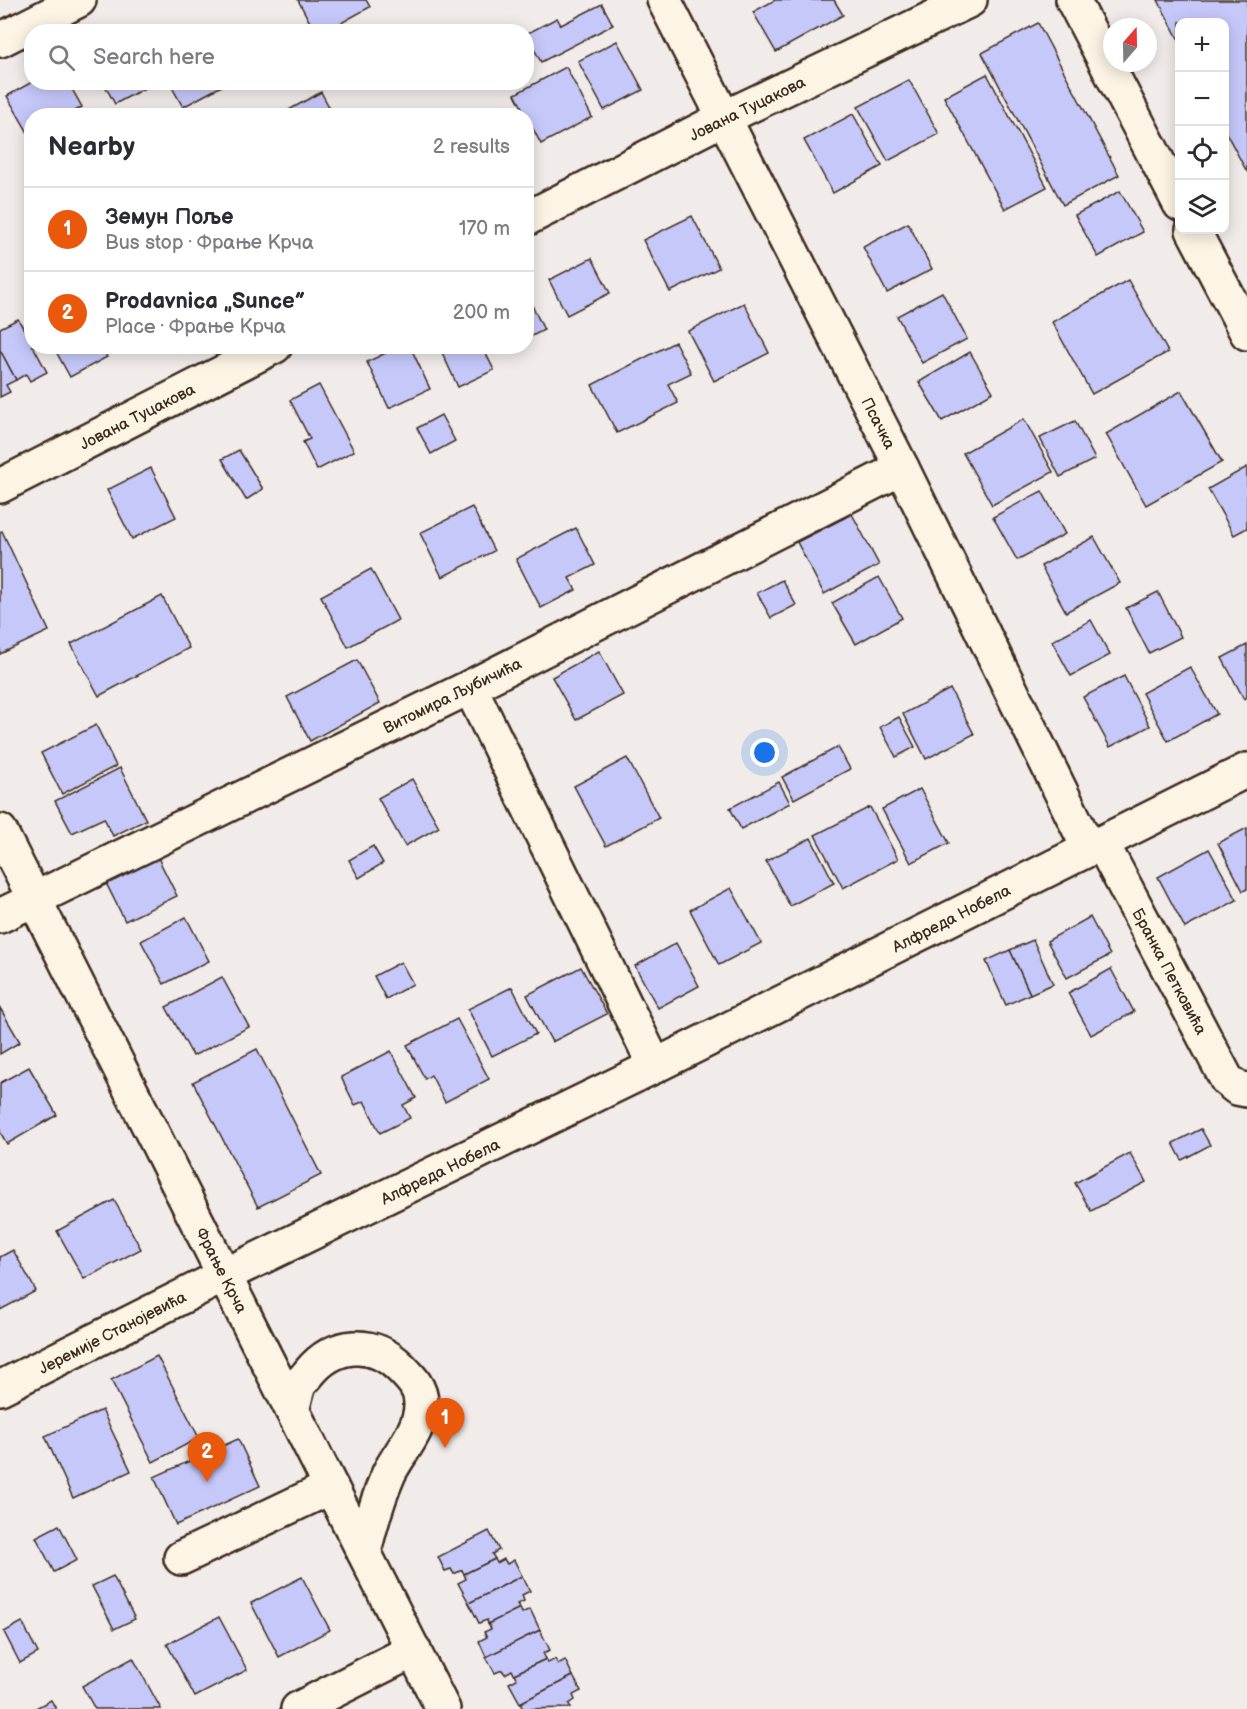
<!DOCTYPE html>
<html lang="en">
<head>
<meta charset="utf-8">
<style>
	:root { --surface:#fff; --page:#f7f7f7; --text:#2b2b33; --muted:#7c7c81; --line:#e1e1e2; --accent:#ea580c }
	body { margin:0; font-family:"Balsamiq Sans",sans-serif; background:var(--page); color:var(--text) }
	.controls { position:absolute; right:18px; top:18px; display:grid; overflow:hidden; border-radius:12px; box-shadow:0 3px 15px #0003 }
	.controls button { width:54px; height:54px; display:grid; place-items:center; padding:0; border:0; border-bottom:2px solid var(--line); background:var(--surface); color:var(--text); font:30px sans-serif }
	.compass { position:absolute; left:1103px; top:18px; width:54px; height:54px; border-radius:50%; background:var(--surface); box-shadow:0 3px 15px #0003; rotate:20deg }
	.you { position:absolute; left:765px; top:753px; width:21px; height:21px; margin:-15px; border:4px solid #fff; border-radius:50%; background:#1a73e8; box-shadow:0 0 0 9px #1a73e833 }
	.badge { display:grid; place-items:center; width:39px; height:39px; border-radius:50%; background:var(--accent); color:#fff; font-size:20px; font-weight:700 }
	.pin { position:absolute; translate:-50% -50px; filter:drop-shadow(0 2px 3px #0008) }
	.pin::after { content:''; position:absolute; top:32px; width:21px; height:18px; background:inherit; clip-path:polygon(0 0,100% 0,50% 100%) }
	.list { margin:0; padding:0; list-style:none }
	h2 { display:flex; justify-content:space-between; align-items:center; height:78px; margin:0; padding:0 24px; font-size:26px }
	h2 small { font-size:20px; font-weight:400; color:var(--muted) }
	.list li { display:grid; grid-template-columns:39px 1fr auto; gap:18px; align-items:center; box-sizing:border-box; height:84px; padding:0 24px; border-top:2px solid var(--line) }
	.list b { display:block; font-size:22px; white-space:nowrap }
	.list p { margin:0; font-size:20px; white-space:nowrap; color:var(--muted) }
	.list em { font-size:20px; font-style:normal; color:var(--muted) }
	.icon { flex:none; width:33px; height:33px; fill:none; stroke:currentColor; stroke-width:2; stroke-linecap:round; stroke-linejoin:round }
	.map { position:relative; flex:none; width:1247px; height:1709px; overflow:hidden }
	.search { position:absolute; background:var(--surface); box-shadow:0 3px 15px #0003; left:24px; top:24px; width:510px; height:66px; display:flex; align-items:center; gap:15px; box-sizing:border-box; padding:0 21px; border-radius:24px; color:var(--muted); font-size:22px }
	.panel { position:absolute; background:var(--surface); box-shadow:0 3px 15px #0003; left:24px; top:108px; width:510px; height:246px; border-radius:24px }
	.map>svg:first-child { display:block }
	.building { fill:#c6c8fa; stroke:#3b2a1e; stroke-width:1.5 }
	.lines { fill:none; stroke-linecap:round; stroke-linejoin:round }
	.minor-casing { stroke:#3b2a1e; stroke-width:38 }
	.minor { stroke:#fcf5e5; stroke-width:33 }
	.labels { text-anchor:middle; stroke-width:5; stroke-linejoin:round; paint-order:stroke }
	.street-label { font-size:16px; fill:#3b2a1e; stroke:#fcf5e5 }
</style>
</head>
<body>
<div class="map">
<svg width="1247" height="1709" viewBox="0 0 1247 1709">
	<rect width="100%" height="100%" fill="#f1ece9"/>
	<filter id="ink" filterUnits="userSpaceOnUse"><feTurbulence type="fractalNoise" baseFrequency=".0167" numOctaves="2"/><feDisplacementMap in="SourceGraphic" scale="12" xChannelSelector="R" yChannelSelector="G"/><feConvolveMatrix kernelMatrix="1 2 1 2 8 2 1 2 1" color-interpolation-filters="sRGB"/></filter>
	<g filter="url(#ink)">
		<!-- building -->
		<g class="building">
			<polygon points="298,0 366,0 370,7 325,32 315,32"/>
			<polygon points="775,0 834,0 843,15 776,52 753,12"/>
			<polygon points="1158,0 1247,0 1247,172 1224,129 1224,22 1180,22 1180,42"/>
			<polygon points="602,4 613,25 541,62 526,34 557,18 561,25"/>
			<polygon points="1038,23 1119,175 1063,205 982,53"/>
			<polygon points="617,41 643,90 604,110 578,61"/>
			<polygon points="566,67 592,117 541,144 515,94"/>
			<polygon points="987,74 1047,187 1005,209 944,97"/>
			<polygon points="909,80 939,134 888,161 858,107"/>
			<polygon points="32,82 68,82 82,107 67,116 32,116 30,136 7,96"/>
			<polygon points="103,82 156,82 115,104"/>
			<polygon points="169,82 229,82 183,107"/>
			<polygon points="321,92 334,116 278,116"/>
			<polygon points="853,114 882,166 833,193 804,140"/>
			<polygon points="1120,191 1143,232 1098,257 1075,215"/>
			<polygon points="692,216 719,268 670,292 643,240"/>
			<polygon points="908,223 932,269 887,293 863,247"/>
			<polygon points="592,258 610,293 567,315 549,280"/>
			<polygon points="1128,280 1168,352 1092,394 1052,322"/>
			<polygon points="942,292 967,339 922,363 897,316"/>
			<polygon points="526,293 544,330 526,339"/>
			<polygon points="744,303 769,353 714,381 688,331"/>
			<polygon points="18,319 32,343 32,346 33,346 47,372 30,381 26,374 16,380 0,350 0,328"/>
			<polygon points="675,342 691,373 668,384 678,403 617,433 592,385"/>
			<polygon points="53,346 101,346 107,357 70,377"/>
			<polygon points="400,346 410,346 430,389 389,408 367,362"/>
			<polygon points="439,346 482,346 494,370 458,387"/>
			<polygon points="0,350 16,380 6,385 10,392 0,397"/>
			<polygon points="970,352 993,392 942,421 919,382"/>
			<polygon points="319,385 354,451 317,470 303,442 310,439 290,400"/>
			<polygon points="1181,391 1222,462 1146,505 1106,434"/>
			<polygon points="441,415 455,441 431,454 417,428"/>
			<polygon points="1024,419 1053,472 992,505 963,453"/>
			<polygon points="1075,421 1095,459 1060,477 1040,438"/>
			<polygon points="239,450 263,489 246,500 222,459"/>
			<polygon points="1247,467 1247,528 1234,535 1208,489"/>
			<polygon points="151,468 176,517 132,539 107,490"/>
			<polygon points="1042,491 1065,534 1017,560 993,517"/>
			<polygon points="472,507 494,551 442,577 420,533"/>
			<polygon points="852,514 879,565 824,594 797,542"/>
			<polygon points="576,528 595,565 569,578 576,590 541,608 516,559"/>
			<polygon points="2,531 49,631 0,654 0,532"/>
			<polygon points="1094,537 1120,583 1066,612 1041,566"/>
			<polygon points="371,569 398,620 348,647 321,596"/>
			<polygon points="879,577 902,618 856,644 832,603"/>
			<polygon points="782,580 796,605 771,618 757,593"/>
			<polygon points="1158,592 1181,637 1149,653 1126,608"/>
			<polygon points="162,596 189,648 99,696 71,644"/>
			<polygon points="1091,620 1110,655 1071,676 1052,641"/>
			<polygon points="1247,645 1247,697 1244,699 1222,658"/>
			<polygon points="599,651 623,695 576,720 552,677"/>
			<polygon points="357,660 380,703 310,741 287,697"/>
			<polygon points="1190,667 1217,714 1168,741 1142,693"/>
			<polygon points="1124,676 1150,726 1110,747 1083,697"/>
			<polygon points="950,689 974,734 926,759 903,714"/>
			<polygon points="899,717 915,747 896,757 880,727"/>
			<polygon points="96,725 116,766 62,794 41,753"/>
			<polygon points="838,747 850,769 794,799 782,777"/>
			<polygon points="627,758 659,818 606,846 574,786"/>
			<polygon points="120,768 146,820 113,836 104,818 72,833 55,801"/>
			<polygon points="412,779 439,827 405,846 378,798"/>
			<polygon points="779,782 790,803 741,829 730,808"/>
			<polygon points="920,789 949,843 911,863 882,809"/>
			<polygon points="870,807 898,859 843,888 815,835"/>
			<polygon points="1247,828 1247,889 1243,891 1218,843"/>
			<polygon points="811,838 834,883 790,906 766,861"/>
			<polygon points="373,846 383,863 359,878 349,860"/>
			<polygon points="1209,849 1237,900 1185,928 1158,877"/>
			<polygon points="157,856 177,896 125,921 105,881"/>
			<polygon points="731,888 761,943 719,965 690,910"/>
			<polygon points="186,917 209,961 164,984 141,941"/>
			<polygon points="1090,917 1110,955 1067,978 1047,941"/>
			<polygon points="1033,940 1053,984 1030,994 1010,950"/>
			<polygon points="676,943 699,986 658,1008 635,966"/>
			<polygon points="1010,950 1030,994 1006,1005 986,961"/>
			<polygon points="401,962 413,984 386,999 374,976"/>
			<polygon points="581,967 607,1014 552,1042 527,995"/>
			<polygon points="1111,969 1134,1012 1091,1035 1068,993"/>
			<polygon points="222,977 249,1027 193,1056 166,1007"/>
			<polygon points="512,987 536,1034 492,1056 468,1009"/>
			<polygon points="0,1008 20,1042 0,1054"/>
			<polygon points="457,1019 489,1079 445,1102 431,1075 425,1079 407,1045"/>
			<polygon points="257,1049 321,1175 258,1207 193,1082"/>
			<polygon points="391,1051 416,1098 403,1105 410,1118 380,1133 364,1101 355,1105 341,1077"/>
			<polygon points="29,1067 57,1115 7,1144 0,1132 0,1083"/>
			<polygon points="1201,1129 1210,1145 1182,1160 1173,1143"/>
			<polygon points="1130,1153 1146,1182 1091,1211 1075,1183"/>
			<polygon points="114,1200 141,1249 84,1279 57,1231"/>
			<polygon points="13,1250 36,1291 0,1310 0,1257"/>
			<polygon points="157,1356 199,1438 153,1462 111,1380"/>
			<polygon points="102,1410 131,1471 73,1498 45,1436"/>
			<polygon points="238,1439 260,1486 176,1525 154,1477"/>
			<polygon points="59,1525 77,1560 54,1572 36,1537"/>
			<polygon points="489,1531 499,1550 492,1554 495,1559 464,1574 462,1570 454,1574 451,1569 445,1571 438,1557"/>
			<polygon points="495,1559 497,1563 504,1559 507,1564 514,1560 522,1576 469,1603 458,1583 466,1579 464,1574"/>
			<polygon points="113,1576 135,1619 114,1629 92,1586"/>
			<polygon points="522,1576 530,1591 522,1595 524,1601 517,1604 520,1608 488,1624 487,1620 479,1623 469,1603"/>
			<polygon points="302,1577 330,1630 279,1657 251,1603"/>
			<polygon points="520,1608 522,1613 530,1609 540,1630 486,1657 479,1641 487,1637 484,1632 491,1629 488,1624"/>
			<polygon points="219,1617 247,1670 195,1697 167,1644"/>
			<polygon points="22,1622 38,1653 20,1663 4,1632"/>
			<polygon points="540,1630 550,1650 543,1653 546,1659 514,1674 512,1670 505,1674 502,1670 495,1673 486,1657"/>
			<polygon points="133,1658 161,1709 95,1709 82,1686"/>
			<polygon points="546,1659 548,1663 555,1659 558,1664 565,1660 573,1676 520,1703 509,1683 517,1679 514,1674"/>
			<polygon points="573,1676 581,1691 573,1695 575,1700 569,1704 571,1708 523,1709 520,1703"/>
			<polygon points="51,1700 56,1709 34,1709"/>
		</g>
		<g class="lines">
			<!-- minor casing -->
			<g class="minor-casing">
				<g id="minor">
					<polyline points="664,0 902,468 1089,849"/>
					<polyline points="1073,0 1180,204"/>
					<polyline points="0,40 79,0"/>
					<polyline points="526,219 724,118 970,0"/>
					<polyline points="1193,230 1247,333"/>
					<polyline points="0,486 275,346"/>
					<polyline points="470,687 655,1066"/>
					<polyline points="0,831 443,1709"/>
					<polyline points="1102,843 1227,1080 1237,1088 1247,1090"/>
					<polyline points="0,916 470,687 902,468"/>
					<polyline points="0,1388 225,1275 655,1066 1247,770"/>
					<path d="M 292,1410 C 295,1401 296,1391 300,1383 C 303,1380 307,1376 309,1373 C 334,1342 373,1339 401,1368 C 411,1378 421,1388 421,1403 C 422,1429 400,1451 389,1473 C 378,1498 370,1526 364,1552"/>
					<polyline points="181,1558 331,1487"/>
					<polyline points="298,1709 414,1650"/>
				</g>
			</g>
			<!-- minor -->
			<use href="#minor" class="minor"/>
		</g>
	</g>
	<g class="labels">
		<!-- street labels -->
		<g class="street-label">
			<text transform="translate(747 108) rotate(-26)" y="6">Јована Туцакова</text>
			<text transform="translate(137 416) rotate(-27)" y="6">Јована Туцакова</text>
			<text transform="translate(879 423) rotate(63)" y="6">Псачка</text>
			<text transform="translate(452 695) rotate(-26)" y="6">Витомира Љубичића</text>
			<text transform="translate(951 918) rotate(-27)" y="6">Алфреда Нобела</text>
			<text transform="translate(1170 971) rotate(62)" y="6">Бранка Петковића</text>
			<text transform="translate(440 1171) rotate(-26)" y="6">Алфреда Нобела</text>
			<text transform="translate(222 1270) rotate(63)" y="6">Фрање Крча</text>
			<text transform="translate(112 1332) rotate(-27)" y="6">Јеремије Станојевића</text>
		</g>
	</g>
</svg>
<div class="controls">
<button>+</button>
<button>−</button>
<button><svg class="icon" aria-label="locate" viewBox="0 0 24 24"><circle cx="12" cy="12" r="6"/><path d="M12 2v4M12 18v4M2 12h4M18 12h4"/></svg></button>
<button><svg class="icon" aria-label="layers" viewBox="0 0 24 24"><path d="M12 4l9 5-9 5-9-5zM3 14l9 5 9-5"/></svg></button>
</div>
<svg class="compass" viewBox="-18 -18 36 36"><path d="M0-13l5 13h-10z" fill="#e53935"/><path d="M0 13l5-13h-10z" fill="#7c7c81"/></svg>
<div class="you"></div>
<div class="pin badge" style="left:445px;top:1448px">1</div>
<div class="pin badge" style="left:207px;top:1482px">2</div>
<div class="search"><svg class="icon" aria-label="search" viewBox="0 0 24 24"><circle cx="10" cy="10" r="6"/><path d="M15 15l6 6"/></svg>Search here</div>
<section class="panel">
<h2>Nearby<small>2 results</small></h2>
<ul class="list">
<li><span class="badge">1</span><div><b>Земун Поље</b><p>Bus stop · Фрање Крча</p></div><em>170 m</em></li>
<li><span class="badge">2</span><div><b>Prodavnica „Sunce”</b><p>Place · Фрање Крча</p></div><em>200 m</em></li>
</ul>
</section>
</div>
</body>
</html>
